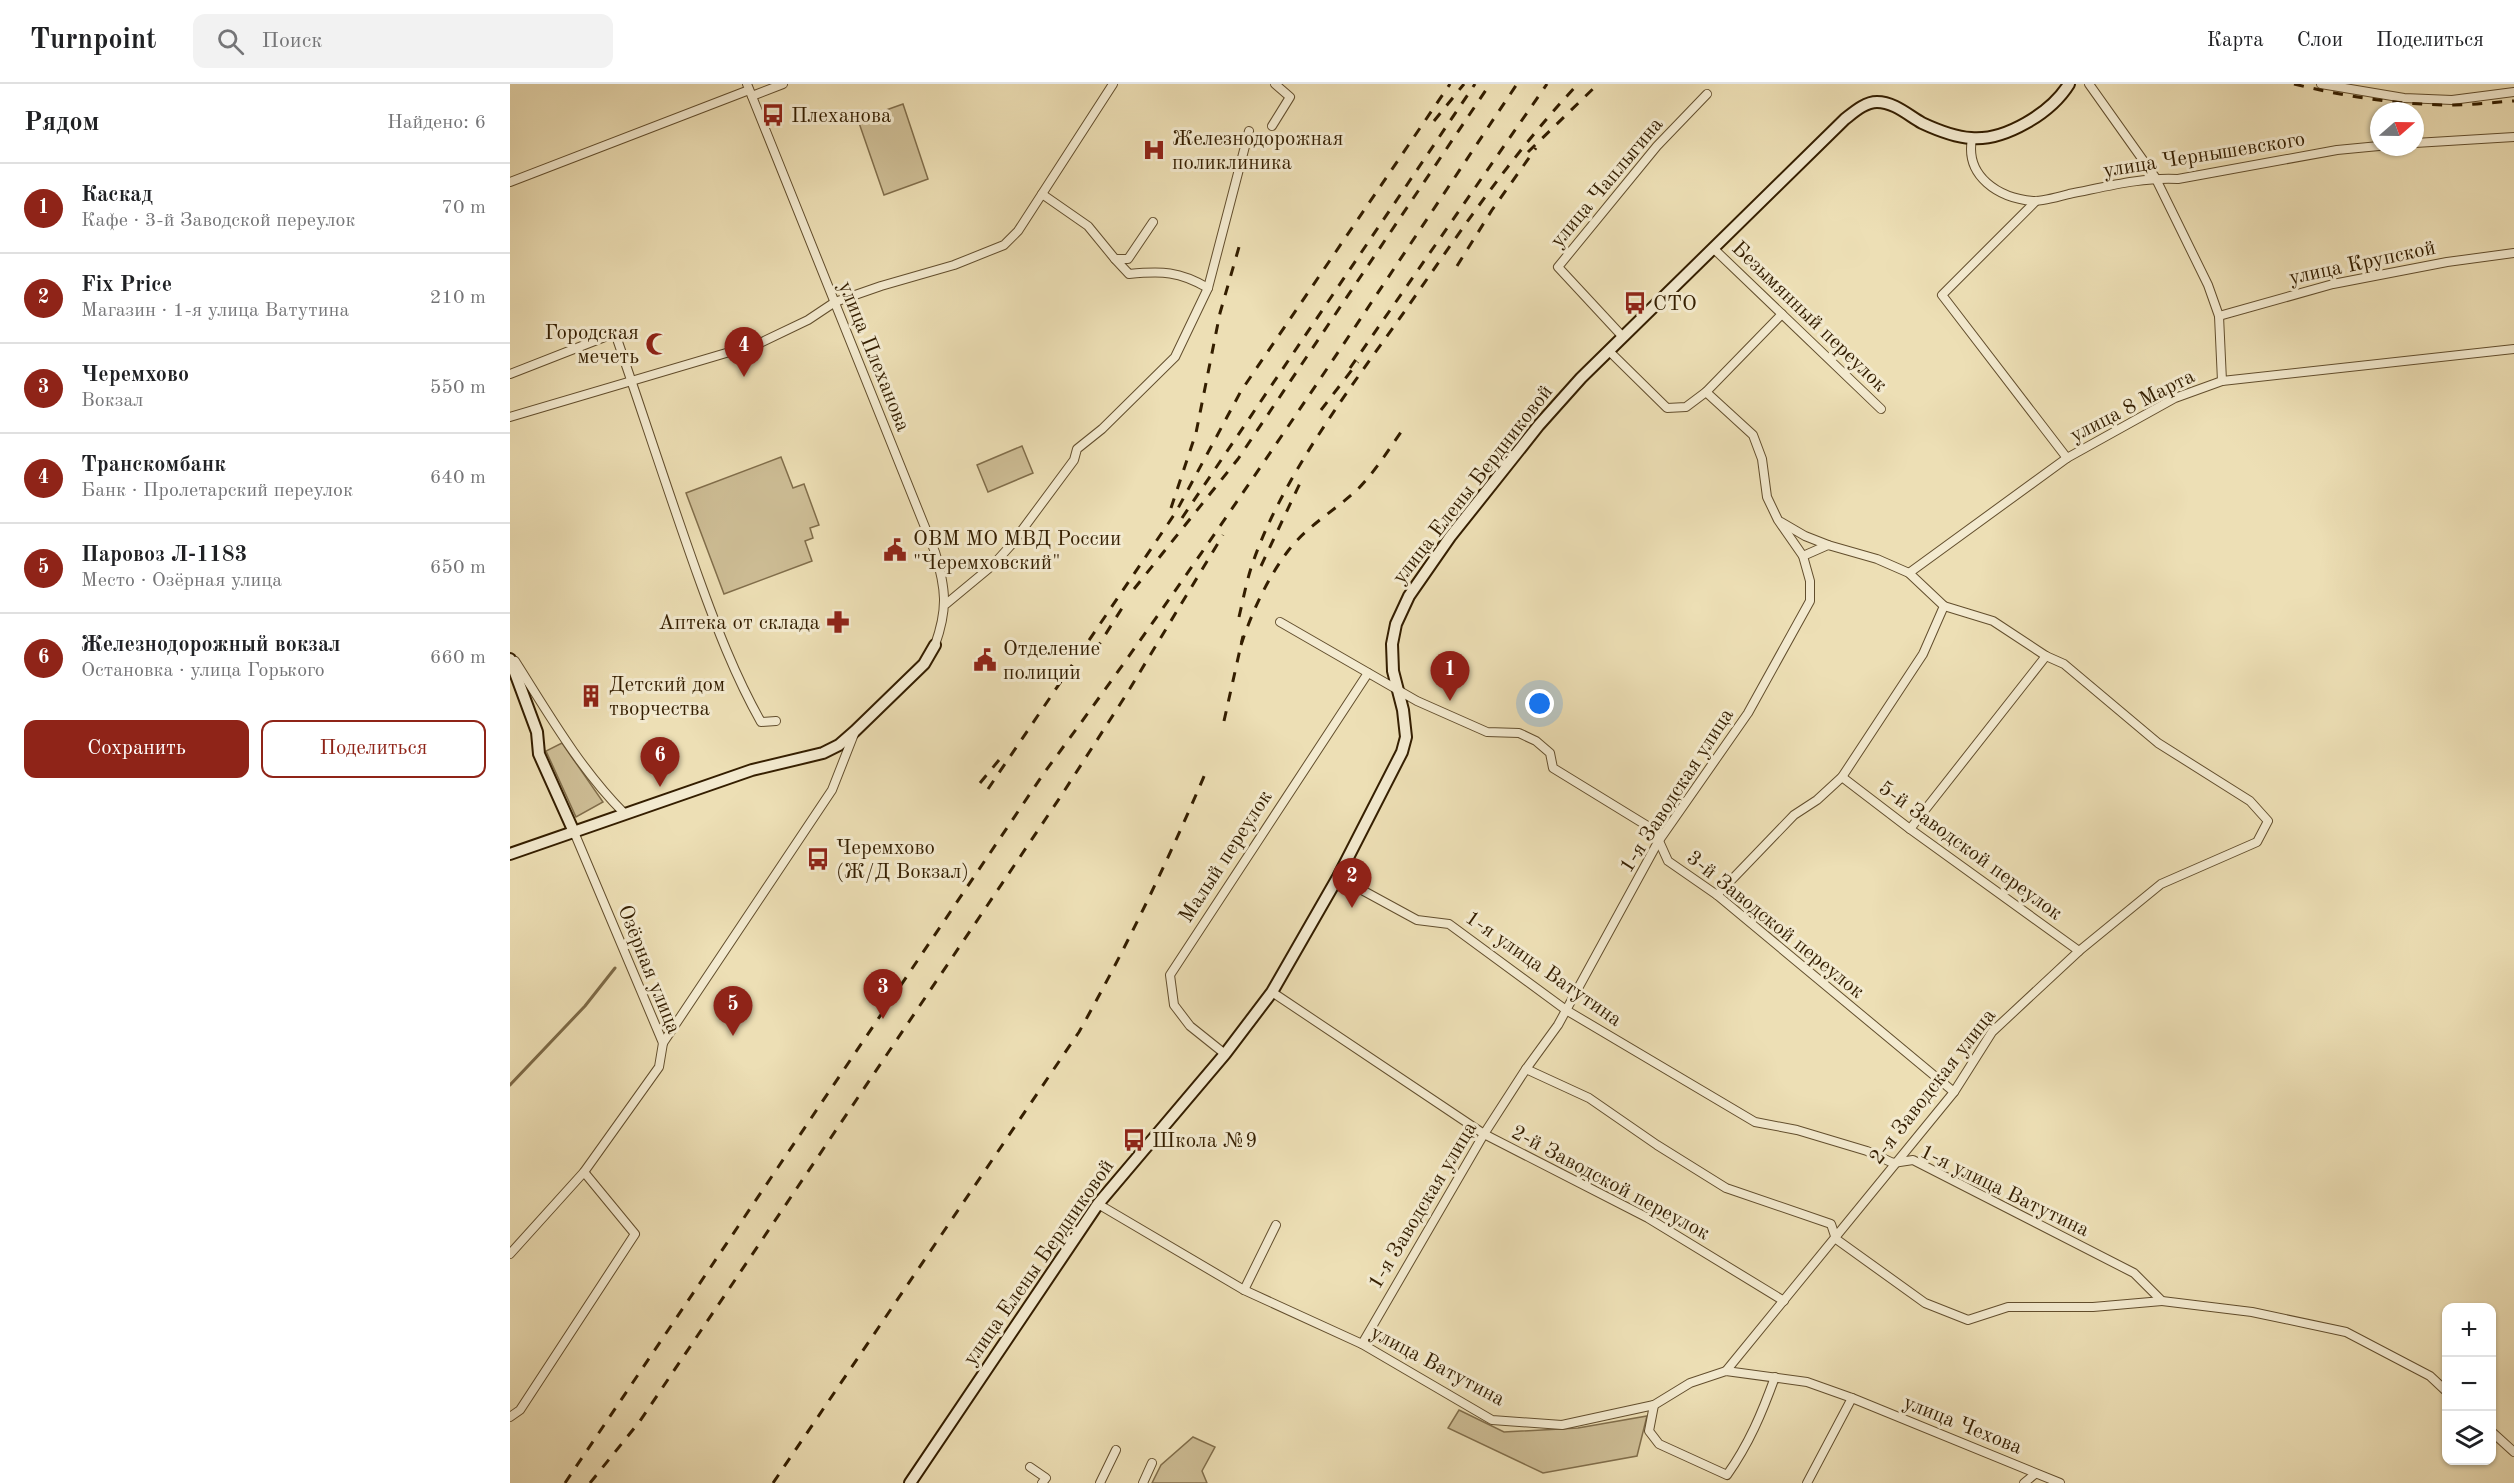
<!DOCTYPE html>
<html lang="ru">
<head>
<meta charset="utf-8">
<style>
	:root { --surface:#fff; --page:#f2f2f2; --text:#202124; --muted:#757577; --line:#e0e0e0; --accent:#8f2418 }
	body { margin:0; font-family:"Old Standard TT",serif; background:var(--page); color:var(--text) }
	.controls { position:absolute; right:18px; bottom:18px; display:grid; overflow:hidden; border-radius:12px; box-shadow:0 2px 4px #0004 }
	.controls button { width:54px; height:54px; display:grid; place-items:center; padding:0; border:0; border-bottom:2px solid var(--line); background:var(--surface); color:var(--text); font:30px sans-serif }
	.compass { position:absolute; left:1860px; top:18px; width:54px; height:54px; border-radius:50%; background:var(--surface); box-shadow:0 2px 4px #0004; rotate:70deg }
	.you { position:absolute; left:1030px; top:620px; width:21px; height:21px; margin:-15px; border:4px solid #fff; border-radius:50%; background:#1a73e8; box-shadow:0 0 0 9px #1a73e833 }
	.badge { display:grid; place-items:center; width:39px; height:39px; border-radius:50%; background:var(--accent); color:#fff; font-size:20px; font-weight:700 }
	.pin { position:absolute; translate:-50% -50px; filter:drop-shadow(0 2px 3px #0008) }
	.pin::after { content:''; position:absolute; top:32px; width:21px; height:18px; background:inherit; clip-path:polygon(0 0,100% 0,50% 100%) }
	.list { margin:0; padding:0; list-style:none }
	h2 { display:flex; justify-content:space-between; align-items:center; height:78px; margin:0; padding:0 24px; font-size:26px }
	h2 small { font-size:20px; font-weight:400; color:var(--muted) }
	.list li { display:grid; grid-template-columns:39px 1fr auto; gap:18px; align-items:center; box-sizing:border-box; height:90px; padding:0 24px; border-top:2px solid var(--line) }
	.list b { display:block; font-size:22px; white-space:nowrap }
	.list p { margin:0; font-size:20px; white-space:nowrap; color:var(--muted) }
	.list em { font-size:20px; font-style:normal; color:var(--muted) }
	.actions { display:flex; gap:12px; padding:18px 24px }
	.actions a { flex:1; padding:14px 0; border:2px solid var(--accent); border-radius:12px; text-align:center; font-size:21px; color:var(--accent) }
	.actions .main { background:var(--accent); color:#fff }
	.icon { flex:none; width:33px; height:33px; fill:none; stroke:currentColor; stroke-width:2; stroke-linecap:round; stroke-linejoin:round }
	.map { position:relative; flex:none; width:2004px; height:1399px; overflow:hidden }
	header { display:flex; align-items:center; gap:36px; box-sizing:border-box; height:84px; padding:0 30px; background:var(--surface); border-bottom:2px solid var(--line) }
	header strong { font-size:28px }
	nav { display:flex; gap:33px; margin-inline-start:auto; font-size:21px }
	.search { width:420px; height:54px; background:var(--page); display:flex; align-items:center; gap:15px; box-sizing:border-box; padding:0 21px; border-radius:12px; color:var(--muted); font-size:22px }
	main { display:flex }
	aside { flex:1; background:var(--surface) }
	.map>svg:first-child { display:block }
	.green { fill:#cebe96; stroke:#816e4b; stroke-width:1.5 }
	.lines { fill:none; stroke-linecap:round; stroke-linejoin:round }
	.stream { stroke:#7d6a47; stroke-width:3 }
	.street-casing { stroke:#624e2d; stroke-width:10 }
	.secondary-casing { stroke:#341e00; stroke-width:14 }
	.street { stroke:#f3eacf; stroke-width:8 }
	.secondary { stroke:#f3eacf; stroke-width:10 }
	.rail { stroke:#341e00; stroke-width:3; stroke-dasharray:10 10; stroke-linecap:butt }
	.labels { text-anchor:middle; stroke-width:6; stroke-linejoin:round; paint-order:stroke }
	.poi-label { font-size:21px; fill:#341e00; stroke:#f3eacf; text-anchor:start }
	.street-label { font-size:21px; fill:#341e00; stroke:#f3eacf }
</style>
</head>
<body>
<header>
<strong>Turnpoint</strong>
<div class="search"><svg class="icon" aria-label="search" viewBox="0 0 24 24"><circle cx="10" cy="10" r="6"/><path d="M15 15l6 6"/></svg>Поиск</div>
<nav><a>Карта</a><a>Слои</a><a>Поделиться</a></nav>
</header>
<main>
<aside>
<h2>Рядом<small>Найдено: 6</small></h2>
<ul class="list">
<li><span class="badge">1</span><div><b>Каскад</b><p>Кафе · 3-й Заводской переулок</p></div><em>70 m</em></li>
<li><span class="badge">2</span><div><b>Fix Price</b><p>Магазин · 1-я улица Ватутина</p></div><em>210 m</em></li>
<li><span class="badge">3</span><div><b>Черемхово</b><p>Вокзал</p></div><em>550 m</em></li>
<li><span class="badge">4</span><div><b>Транскомбанк</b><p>Банк · Пролетарский переулок</p></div><em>640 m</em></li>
<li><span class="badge">5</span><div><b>Паровоз Л-1183</b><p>Место · Озёрная улица</p></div><em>650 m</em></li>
<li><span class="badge">6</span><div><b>Железнодорожный вокзал</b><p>Остановка · улица Горького</p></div><em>660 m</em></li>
</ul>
<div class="actions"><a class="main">Сохранить</a><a>Поделиться</a></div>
</aside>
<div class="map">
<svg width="2004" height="1399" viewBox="0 0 2004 1399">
	<rect width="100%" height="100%" fill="#eddfb5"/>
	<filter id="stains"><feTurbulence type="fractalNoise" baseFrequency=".00333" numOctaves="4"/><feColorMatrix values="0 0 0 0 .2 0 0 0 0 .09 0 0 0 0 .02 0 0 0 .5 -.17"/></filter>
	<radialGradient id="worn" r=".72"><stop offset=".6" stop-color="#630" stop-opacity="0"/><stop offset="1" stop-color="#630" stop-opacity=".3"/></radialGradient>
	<!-- green -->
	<g class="green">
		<polygon points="393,20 418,95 374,111 348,36"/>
		<polygon points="512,362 523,389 478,408 467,381"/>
		<polygon points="271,373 283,404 294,400 309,441 300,444 303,454 295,457 302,477 214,510 176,409"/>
		<polygon points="52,659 93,718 66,733 36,667"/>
		<polygon points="949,1326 994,1348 1068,1344 1137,1332 1127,1372 1033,1389 938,1344"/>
		<polygon points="683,1353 705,1363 692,1387 697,1399 642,1399 651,1381"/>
	</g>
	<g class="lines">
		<!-- stream -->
		<polyline class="stream" points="0,1001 75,922 105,884"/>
		<!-- street casing -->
		<g class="street-casing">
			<g id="street">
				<path d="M 237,0 L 425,468 C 436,505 438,525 425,561"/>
				<polyline points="1579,0 1645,93 1698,201 1709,232 1712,297"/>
				<polyline points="1811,0 1894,14 1942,16 2004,8"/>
				<polyline points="242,12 273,0"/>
				<polyline points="762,42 780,13 765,0"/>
				<path d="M 1462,55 C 1455,92 1488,114 1523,117 C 1534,117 1548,113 1559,110 C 1595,103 1631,93 1668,95 L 1827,66 L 1869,62"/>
				<polyline points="1905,59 2004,53"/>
				<polyline points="0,98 239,6"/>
				<polyline points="532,110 578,142 605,175 618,175 643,138"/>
				<polyline points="1526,117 1432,211 1557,374"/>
				<polyline points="1204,165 1371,325"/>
				<path d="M 605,175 L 619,190 C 652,187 669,187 698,204"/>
				<polyline points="1709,232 1823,200 1937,178 2004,169"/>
				<polyline points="1113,253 1048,183 1147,62 1197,10"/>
				<path d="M 0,290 L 105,249 C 133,330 159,411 188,492 C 206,542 225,592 251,638 L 266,637"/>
				<polyline points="1196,308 1272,230"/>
				<polyline points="0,333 250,259 298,236 325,218 371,202 444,181 494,161 508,147 603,0"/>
				<polyline points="1271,438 1295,452 1318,461"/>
				<polyline points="1399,489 1557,374 1665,314 1712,297 2004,265"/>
				<polyline points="436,520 483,481 501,461 564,376 567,365 592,345 665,273 698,204 739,47"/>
				<polyline points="770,538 907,617 977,648 1009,649 1026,657 1040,669 1043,684 1144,746 1158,777 1207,811 1444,1008"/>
				<path d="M 5,577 C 38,629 70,685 114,729"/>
				<polyline points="1332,693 1400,745 1569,867"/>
				<polyline points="1400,745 1536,572"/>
				<polyline points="828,793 907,836 939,840 1056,926 1245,1038 1287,1046 1357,1067 1383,1079 1403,1076 1624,1189 1652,1217 1742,1228 1836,1248 1920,1292 1936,1307"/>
				<polyline points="1207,811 1284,731 1307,716 1332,693 1413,570 1434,522 1399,489 1367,475 1318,461 1293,472"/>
				<polyline points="762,908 974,1050 1138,1134 1274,1217"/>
				<polyline points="153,959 322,706 344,650"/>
				<polyline points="715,970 680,942 664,921 660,891 858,589"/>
				<polyline points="1016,985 1079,1014 1147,1061 1216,1104 1321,1140 1326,1155 1415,1219 1458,1236 1498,1223 1583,1223 1652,1217"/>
				<polyline points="588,1120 734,1206 852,1260 982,1336 1052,1341 1144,1321 1180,1299 1216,1287 1297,1298 1342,1314 1550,1399"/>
				<polyline points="0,1170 74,1088 149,983 153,959 64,748"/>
				<polyline points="734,1206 766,1141"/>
				<polyline points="852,1260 974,1050 1016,985 1048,941 1148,758 1238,629 1300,517 1300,497 1293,472 1268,436 1257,413 1252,375 1243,351 1196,308 1176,323 1157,324 1099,267"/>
				<polyline points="1216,1287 1444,1008 1482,948 1569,867 1651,800 1747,758 1758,737 1740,717 1648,659 1554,580 1536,572 1483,537 1434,522"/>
				<path d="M 1144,1321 L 1139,1347 L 1149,1360 L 1217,1391 C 1239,1360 1252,1329 1265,1293"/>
				<polyline points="0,1333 10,1326 125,1150 74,1088"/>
				<polyline points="1982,1348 2004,1368"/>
				<polyline points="520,1383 536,1394 532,1399"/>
				<polyline points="590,1399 606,1366"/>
				<polyline points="633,1399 642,1379"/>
				<polyline points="1297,1399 1342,1314"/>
				<polyline points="1514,1399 1525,1390"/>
			</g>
		</g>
		<!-- secondary casing -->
		<g class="secondary-casing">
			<g id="secondary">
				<polyline points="0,575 27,648 29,670 64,748"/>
				<polyline points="0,770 242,686 313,669 329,661 345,647 414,580 425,561"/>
				<path d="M 400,1399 L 588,1120 L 715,970 L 762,908 L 828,793 L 892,668 L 896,653 L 893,626 L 883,587 L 882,560 L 886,540 L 899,512 L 940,453 L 1029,341 L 1071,294 L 1335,35 C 1344,28 1355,18 1367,18 C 1384,18 1398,31 1412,39 C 1427,46 1444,53 1461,54 C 1495,57 1541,29 1559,0"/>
			</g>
		</g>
		<!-- street -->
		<use href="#street" class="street"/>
		<!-- secondary -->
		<use href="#secondary" class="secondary"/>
		<!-- rail -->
		<g class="rail">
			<path d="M 1784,0 C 1837,13 1889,21 1944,21 C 1964,21 1984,18 2004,17"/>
			<polyline points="924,37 954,0"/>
			<polyline points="1018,68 1088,0"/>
			<polyline points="947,182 982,126 1026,64"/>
			<polyline points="840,284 1037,0"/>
			<polyline points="811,326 848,278"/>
			<polyline points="661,424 686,349 710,229 729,163"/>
			<polyline points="672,434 965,0"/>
			<polyline points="751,482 791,397"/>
			<polyline points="624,505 728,375 980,0"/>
			<path d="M 729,533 C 733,516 736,500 741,484 C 771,393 842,302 897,224 C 951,146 1003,69 1068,0"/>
			<path d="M 731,561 C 742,528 757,495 778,467 C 797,442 824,427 847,406 C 864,389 877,368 891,348"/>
			<polyline points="585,567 614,521"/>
			<polyline points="714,637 733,552"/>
			<polyline points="470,699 489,676"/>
			<polyline points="478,705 666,428 731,307 940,0"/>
			<path d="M 55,1399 L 534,689 C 700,465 852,232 1007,0"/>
			<polyline points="80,1399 130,1337 551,712 616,611 713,451"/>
			<path d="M 263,1399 L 569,948 C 616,864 657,779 695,690"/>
		</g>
	</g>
	<!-- icons -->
	<defs>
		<g id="bus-bare" transform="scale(1.8)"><path d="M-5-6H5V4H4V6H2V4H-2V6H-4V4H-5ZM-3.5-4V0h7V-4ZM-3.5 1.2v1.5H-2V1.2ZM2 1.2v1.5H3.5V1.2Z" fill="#8f2418" stroke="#f3eacf" stroke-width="2.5" paint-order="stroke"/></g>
		<g id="hospital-bare" transform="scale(1.8)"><path d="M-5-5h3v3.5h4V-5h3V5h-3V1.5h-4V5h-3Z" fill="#8f2418" stroke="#f3eacf" stroke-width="2.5" paint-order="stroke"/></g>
		<g id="mosque-bare" transform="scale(1.8)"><path d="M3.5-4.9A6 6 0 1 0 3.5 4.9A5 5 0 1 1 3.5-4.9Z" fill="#8f2418" stroke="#f3eacf" stroke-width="2.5" paint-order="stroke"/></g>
		<g id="civic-bare" transform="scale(1.8)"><path d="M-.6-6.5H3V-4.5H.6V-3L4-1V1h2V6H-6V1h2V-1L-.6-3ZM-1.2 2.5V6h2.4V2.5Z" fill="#8f2418" stroke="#f3eacf" stroke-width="2.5" paint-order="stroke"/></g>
		<g id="pharmacy-bare" transform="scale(1.8)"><path d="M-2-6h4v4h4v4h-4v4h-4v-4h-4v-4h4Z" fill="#8f2418" stroke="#f3eacf" stroke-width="2.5" paint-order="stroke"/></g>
		<g id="building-bare" transform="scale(1.8)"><path d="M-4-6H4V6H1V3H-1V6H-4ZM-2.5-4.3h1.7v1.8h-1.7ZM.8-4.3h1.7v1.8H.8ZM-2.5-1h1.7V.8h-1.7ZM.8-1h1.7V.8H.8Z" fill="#8f2418" stroke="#f3eacf" stroke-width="2.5" paint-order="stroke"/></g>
	</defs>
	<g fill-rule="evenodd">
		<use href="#bus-bare" x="263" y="31"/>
		<use href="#hospital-bare" x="644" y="66"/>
		<use href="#bus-bare" x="1125" y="219"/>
		<use href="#mosque-bare" x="147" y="260"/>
		<use href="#civic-bare" x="385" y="466"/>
		<use href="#pharmacy-bare" x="328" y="538"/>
		<use href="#civic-bare" x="475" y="576"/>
		<use href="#building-bare" x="81" y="612"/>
		<use href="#bus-bare" x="308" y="775"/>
		<use href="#bus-bare" x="624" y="1056"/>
	</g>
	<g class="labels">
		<!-- poi labels -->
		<g class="poi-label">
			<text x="281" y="38">Плеханова</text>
			<text x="662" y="61">Железнодорожная<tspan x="662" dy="24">поликлиника</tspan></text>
			<text x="1143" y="226">СТО</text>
			<text x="129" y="255" text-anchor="end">Городская<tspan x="129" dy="24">мечеть</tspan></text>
			<text x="403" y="461">ОВМ МО МВД России<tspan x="403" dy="24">"Черемховский"</tspan></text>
			<text x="310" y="545" text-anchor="end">Аптека от склада</text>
			<text x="493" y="571">Отделение<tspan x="493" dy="24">полиции</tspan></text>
			<text x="99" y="607">Детский дом<tspan x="99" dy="24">творчества</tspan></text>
			<text x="326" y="770">Черемхово<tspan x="326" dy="24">(Ж/Д Вокзал)</tspan></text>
			<text x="642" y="1063">Школа №9</text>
		</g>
		<!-- street labels -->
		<g class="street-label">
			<text transform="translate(1694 70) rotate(-9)" y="7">улица Чернышевского</text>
			<text transform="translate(1096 98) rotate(-50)" y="7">улица Чаплыгина</text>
			<text transform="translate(1852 178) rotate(-12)" y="7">улица Крупской</text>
			<text transform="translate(1300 232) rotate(44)" y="7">Безымянный переулок</text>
			<text transform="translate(365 272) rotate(68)" y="7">улица Плеханова</text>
			<text transform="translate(1622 321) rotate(-27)" y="7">улица 8 Марта</text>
			<text transform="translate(962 400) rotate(-52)" y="7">улица Елены Бердниковой</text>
			<text transform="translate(1166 706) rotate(-57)" y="7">1-я Заводская улица</text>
			<text transform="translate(1461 766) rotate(36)" y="7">5-й Заводской переулок</text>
			<text transform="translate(715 772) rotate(-57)" y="7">Малый переулок</text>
			<text transform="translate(1266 840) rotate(39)" y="7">3-й Заводской переулок</text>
			<text transform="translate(1034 884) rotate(35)" y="7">1-я улица Ватутина</text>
			<text transform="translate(140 885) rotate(68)" y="7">Озёрная улица</text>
			<text transform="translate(1422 1002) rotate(-52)" y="7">2-я Заводская улица</text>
			<text transform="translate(1101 1098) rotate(28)" y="7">2-й Заводской переулок</text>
			<text transform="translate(1495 1106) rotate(26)" y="7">1-я улица Ватутина</text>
			<text transform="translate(912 1121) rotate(-59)" y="7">1-я Заводская улица</text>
			<text transform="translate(528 1178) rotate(-55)" y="7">улица Елены Бердниковой</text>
			<text transform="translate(928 1281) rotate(28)" y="7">улица Ватутина</text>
			<text transform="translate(1453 1340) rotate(22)" y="7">улица Чехова</text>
		</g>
	</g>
	<rect width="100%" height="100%" filter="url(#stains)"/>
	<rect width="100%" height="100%" fill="url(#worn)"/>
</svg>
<div class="controls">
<button>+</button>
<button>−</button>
<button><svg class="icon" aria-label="layers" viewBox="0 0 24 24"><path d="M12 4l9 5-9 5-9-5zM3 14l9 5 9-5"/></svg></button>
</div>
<svg class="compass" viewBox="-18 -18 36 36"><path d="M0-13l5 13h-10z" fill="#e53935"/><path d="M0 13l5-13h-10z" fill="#757577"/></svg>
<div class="you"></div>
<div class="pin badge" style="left:940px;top:617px">1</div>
<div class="pin badge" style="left:842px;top:824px">2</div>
<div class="pin badge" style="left:373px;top:935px">3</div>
<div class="pin badge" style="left:234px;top:293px">4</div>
<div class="pin badge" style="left:223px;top:952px">5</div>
<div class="pin badge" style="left:150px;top:703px">6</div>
</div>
</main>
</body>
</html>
